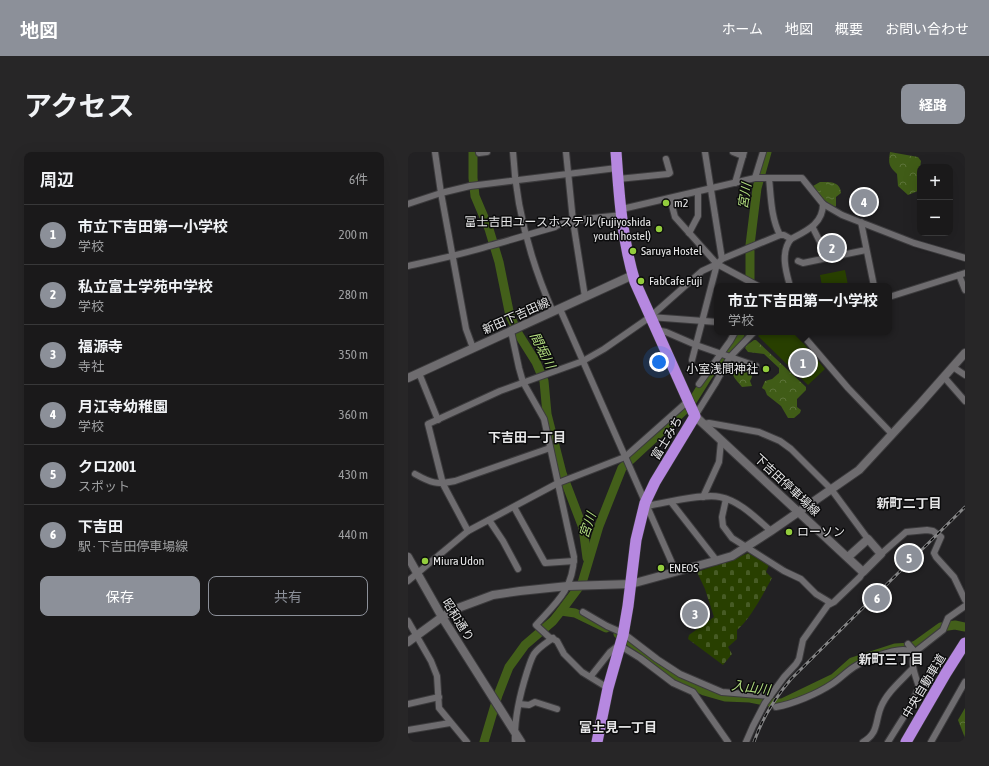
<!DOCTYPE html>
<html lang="ja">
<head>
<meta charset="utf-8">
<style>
	:root { --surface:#1a191a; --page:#272627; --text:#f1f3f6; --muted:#9fa0a2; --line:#383839; --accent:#8c9099 }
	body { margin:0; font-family:"Asap Condensed","Noto Sans JP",sans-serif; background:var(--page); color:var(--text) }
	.controls { position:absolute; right:12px; top:12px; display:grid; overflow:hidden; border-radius:8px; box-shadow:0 4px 16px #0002 }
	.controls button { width:36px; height:36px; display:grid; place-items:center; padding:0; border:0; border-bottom:1px solid var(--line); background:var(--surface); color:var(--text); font:20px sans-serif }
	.you { position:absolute; left:251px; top:210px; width:14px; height:14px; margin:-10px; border:3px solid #fff; border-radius:50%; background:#1a73e8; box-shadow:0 0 0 6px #1a73e833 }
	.badge { display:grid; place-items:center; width:26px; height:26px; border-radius:50%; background:var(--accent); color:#fff; font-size:13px; font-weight:700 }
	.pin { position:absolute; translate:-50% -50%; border:2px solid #fff; box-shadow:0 1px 4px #0006 }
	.popup { position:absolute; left:306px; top:131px; width:178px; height:52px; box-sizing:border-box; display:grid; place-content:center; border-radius:8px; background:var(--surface); filter:drop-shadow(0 1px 3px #0005); font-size:13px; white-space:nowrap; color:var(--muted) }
	.popup b { font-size:15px; color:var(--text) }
	.popup::after { content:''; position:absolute; left:50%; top:100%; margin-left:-8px; border:8px solid transparent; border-top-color:var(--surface) }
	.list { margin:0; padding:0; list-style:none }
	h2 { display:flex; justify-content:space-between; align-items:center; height:52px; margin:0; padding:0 16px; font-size:17px }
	h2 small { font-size:13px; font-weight:400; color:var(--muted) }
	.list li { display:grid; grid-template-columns:26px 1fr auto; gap:12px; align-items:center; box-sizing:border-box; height:60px; padding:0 16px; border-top:1px solid var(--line) }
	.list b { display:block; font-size:15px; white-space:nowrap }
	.list p { margin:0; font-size:13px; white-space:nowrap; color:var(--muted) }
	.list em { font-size:13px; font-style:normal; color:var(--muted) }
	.actions { display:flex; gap:8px; padding:12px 16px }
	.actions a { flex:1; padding:9px 0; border:1px solid var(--accent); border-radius:8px; text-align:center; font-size:14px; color:var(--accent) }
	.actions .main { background:var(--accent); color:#fff }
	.map { position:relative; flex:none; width:557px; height:590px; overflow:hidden; border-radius:8px }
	header { display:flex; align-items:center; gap:24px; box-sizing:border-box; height:56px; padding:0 20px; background:var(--accent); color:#fff }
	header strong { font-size:19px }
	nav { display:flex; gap:22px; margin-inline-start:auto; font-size:14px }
	.intro { display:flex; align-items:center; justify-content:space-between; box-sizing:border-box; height:96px; padding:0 24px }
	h1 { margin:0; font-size:28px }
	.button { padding:10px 18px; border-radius:8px; background:var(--accent); color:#fff; font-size:14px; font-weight:700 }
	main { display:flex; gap:24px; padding:0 24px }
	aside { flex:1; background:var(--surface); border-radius:8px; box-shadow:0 4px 16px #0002 }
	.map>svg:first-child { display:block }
	.forest { fill:url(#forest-crowns) }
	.cemetery { fill:url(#cemetery-stones) }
	.garden { fill:#283f00 }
	.water { fill:url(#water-ripples) }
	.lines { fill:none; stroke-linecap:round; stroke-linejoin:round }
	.river { stroke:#435f1a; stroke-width:9 }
	.street-casing { stroke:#3c3b3d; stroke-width:8 }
	.secondary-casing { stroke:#3c3b3d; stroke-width:10 }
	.highway-casing { stroke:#3c3b3d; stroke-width:12 }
	.street { stroke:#6e6c6f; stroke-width:6 }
	.secondary { stroke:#6e6c6f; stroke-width:8 }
	.highway { stroke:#b688e0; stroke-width:11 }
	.rail-casing { stroke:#858586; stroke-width:3 }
	.rail { stroke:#0b0b0c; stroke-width:1.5; stroke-dasharray:4.5; stroke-linecap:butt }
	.poi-dot { fill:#93cd3d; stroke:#0b0b0c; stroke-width:1.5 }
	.labels { text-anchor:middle; stroke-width:3; stroke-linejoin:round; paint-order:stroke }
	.poi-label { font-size:12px; fill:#e7e7e8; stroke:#0b0b0c; text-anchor:start }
	.street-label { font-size:12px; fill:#e7e7e8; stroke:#0b0b0c }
	.water-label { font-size:13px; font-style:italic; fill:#b2de7f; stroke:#0b0b0c }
	.neighbourhood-label { font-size:13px; font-weight:bold; fill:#e7e7e8; stroke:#0b0b0c }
</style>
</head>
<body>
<header>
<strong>地図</strong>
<nav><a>ホーム</a><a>地図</a><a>概要</a><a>お問い合わせ</a></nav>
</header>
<div class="intro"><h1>アクセス</h1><a class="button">経路</a></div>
<main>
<aside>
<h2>周辺<small>6件</small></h2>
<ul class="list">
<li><span class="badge">1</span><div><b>市立下吉田第一小学校</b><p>学校</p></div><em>200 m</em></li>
<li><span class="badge">2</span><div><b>私立富士学苑中学校</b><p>学校</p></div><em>280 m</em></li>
<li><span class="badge">3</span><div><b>福源寺</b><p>寺社</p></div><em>350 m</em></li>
<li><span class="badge">4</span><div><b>月江寺幼稚園</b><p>学校</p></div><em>360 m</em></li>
<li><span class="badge">5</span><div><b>クロ2001</b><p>スポット</p></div><em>430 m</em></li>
<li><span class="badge">6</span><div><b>下吉田</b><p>駅 · 下吉田停車場線</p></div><em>440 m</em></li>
</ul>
<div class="actions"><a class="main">保存</a><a>共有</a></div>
</aside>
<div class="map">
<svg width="557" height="590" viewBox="0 0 557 590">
	<defs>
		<pattern id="forest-crowns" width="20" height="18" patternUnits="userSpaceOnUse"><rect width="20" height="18" fill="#405c17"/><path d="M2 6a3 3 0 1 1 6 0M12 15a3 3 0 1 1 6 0" fill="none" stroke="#5c7339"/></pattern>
		<pattern id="cemetery-stones" width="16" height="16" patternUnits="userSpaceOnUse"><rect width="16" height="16" fill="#283f00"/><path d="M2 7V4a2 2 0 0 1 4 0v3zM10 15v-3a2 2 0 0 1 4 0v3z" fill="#475b25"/></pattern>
		<pattern id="water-ripples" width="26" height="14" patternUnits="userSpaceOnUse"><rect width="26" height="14" fill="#435f1a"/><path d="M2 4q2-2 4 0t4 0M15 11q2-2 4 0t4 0" fill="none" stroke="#5e763b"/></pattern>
	</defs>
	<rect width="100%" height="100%" fill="#222123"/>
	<!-- forest -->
	<g class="forest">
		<path d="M 482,0 L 510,5 L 513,9 L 510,29 L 512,33 L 510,39 L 500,43 L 490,34 L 489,22 C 481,14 480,12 482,0 Z"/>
		<polygon points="346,188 348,188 398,235 398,238 389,247 389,255 393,258 392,261 386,266 380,266 373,254 359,243 357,238 354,236 357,229 364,227 371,221 371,216 356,202 340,200 337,196 339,193"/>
		<path d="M 325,213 L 343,219 L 344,225 L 342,229 L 344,234 L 334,235 C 327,226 323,225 325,213 Z"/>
		<polygon points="557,556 557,586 550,568"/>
	</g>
	<!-- cemetery -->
	<path class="cemetery" d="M 340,401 L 361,413 L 358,420 L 364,426 C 355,442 343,466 329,478 L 329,487 L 320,495 L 324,502 L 315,513 L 280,487 L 281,483 L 306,465 L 297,437 L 289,420 L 327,407 Z"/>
	<!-- garden -->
	<g class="garden">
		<polygon points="437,118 440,133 414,134 412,123"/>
		<polygon points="354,180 386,180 417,217 400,233 350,184"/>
	</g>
	<!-- water -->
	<path class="water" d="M 412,30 C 422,30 432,29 433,41 L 428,45 L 428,54 L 426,56 L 418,50 L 404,35 L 405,34 Z"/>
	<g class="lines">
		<!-- river -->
		<g class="river">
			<polyline points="65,0 65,26 67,44 81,77 91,110 102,164 111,183 128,210 136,229 139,262 154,321 175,376 179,406"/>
			<polyline points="342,93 349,36 359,0"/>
			<polyline points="342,127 342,99"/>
			<polyline points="153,459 167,461 198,476"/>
			<polyline points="210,482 233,497 258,520 296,539 317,545 342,546 366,551 374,551 426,526 444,510 487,496 503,495 508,493 533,475 547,473 557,475"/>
			<polyline points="76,590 90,543 101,515 117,493 145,469 153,459 174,431 191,374 214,316 282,253 300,224 330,187 333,180"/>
		</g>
		<!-- street casing -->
		<g class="street-casing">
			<g id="street">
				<polyline points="27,0 33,41 58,177 65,196"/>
				<path d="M 105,0 C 108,57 122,108 145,160"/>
				<polyline points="158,0 165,69 177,145"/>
				<polyline points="325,0 335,4"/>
				<polyline points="71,1 79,0"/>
				<polyline points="347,26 355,0"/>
				<path d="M 361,26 C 363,45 363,66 372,83"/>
				<polyline points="210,27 260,22 262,21 258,7"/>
				<polyline points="327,31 336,0"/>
				<polyline points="262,46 267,65 309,112 350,134"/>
				<polyline points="0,52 33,41 62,34 209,16"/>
				<polyline points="214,57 347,26 394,26 415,52 434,63 506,91 557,106"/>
				<polyline points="453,70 466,134"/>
				<polyline points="405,76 420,106"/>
				<polyline points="281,81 290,64 290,40"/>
				<polyline points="314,107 372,83 376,83 383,87"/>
				<polyline points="390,109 395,111 458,98"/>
				<path d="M 0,114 C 27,108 55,102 81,94 C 103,88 125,81 147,75 C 156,67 201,65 214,63"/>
				<polyline points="551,123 557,138"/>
				<path d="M 382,134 C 378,120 372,100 383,87 C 398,79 415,72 415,52"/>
				<polyline points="481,145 557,121"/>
				<polyline points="152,157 268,420"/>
				<polyline points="242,165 309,170"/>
				<polyline points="248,178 258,180 288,193 348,214"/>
				<path d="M 103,179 L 111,216 L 115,230 L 136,267 L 166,405 C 165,437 149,450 128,473 L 141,485 L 149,489 L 156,502 L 174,520 L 200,536"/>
				<polyline points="392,180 440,236 484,282"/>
				<polyline points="284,208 309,112"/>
				<polyline points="545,215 557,223"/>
				<polyline points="11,221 30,268"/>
				<polyline points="536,225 557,249"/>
				<polyline points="291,232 322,189 327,180"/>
				<polyline points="287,264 307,232 322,205 346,180"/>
				<polyline points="296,272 301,271 351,280 372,289 383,297 423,337 460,387"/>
				<path d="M 7,322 C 23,331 29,333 47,329 L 142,296"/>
				<polyline points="295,345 311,310 313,289"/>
				<polyline points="318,347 314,365 315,374 324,386 376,419 393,427 408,442 423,451"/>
				<polyline points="263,350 309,409"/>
				<path d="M 239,354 C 256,351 296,341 312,345 C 332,349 348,366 363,379"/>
				<polyline points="106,355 137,411 166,409"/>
				<polyline points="81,368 95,389 110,417"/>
				<polyline points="60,379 35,332 20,272 92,239 175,209 196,197 242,165 294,119 309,112 314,107 297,0"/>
				<polyline points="473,402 498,380 519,378 525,379 533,385 526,401 528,405 546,425 557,448"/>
				<polyline points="0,429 60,379 150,331 217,305 280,249"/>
				<polyline points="175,460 199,474 215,481 249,507 272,522 314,540 362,544"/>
				<polyline points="0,469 23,509 29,524 31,556 59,590"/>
				<polyline points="183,524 202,500 211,493 232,506 265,531 285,540 320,590"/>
				<polyline points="0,552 31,545"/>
				<polyline points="111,552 121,553 127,550 149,557"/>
				<path d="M 368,555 C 385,552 409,542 424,532 C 432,527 438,520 446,515 C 457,508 482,498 495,498 C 499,498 503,500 507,500 L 500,492"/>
				<polyline points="0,578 42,571"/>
				<path d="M 107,590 C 106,566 112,542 119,520 C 121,514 123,507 126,502 C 131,495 138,491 145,486"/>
				<polyline points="338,590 345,574 357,551 376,525 388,512 391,507 395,488 420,453 426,450 452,425 455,420"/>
				<path d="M 455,590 C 471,581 467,569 473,555 C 479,540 494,528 505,516"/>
				<path d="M 480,590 L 502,555 L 511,535 C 508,525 501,510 507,500 L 535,478 L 540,466 L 557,454"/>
				<polyline points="523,590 557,530"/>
			</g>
		</g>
		<!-- secondary casing -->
		<g class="secondary-casing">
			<g id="secondary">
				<polyline points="0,226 225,123"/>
				<polyline points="287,264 455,420 473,402 460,387 440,405"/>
				<polyline points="0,405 34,465 113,590"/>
				<polyline points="0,490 34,465 50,456 85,443 112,439 160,434 223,432 307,409 324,404 363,379 451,318 512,252 557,201"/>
			</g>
		</g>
		<!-- highway casing -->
		<g class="highway-casing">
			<g id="highway">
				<path d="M 189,590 L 200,536 L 215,483 L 220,454 L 228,388 L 237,351 L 247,330 L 287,264 L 227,130 C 214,88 211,43 208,0"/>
				<polyline points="498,590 538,521 557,491"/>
			</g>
		</g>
		<!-- street -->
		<use href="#street" class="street"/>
		<!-- secondary -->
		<use href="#secondary" class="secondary"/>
		<!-- highway -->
		<use href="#highway" class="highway"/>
		<!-- rail casing -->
		<g class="rail-casing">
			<path id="rail" d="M 346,590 C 354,566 367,546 383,527 L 557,355"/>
		</g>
		<!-- rail -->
		<use href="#rail" class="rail"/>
	</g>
	<!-- markers -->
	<g class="poi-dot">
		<circle cx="258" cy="51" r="4"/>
		<circle cx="251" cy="77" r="4"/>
		<circle cx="225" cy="99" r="4"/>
		<circle cx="233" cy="129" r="4"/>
		<circle cx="358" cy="217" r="4"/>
		<circle cx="381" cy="380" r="4"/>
		<circle cx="17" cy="409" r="4"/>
		<circle cx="253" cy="416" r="4"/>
	</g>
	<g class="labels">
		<!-- poi labels -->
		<g class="poi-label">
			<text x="266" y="55">m2</text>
			<text x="243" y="74" text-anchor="end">富士吉田ユースホステル (Fujiyoshida<tspan x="243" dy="14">youth hostel)</tspan></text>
			<text x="233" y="103">Saruya Hostel</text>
			<text x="241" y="133">FabCafe Fuji</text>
			<text x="350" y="221" text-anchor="end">小室浅間神社</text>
			<text x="389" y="384">ローソン</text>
			<text x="25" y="413">Miura Udon</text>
			<text x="261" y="420">ENEOS</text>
		</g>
		<!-- street labels -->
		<g class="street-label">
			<text transform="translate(108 164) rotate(-24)" y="4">新田下吉田線</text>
			<text transform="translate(259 286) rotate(-59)" y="4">富士みち</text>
			<text transform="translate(379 333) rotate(43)" y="4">下吉田停車場線</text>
			<text transform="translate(50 468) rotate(58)" y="4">昭和通り</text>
			<text transform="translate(516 534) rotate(-59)" y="4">中央自動車道</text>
		</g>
		<!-- water labels -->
		<g class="water-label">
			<text transform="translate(336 44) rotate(-81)" y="5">宮川</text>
			<text transform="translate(135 198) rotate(63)" y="5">間堀川</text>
			<text transform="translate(179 373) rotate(-71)" y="5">宮川</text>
			<text transform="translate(343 535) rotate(7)" y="5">入山川</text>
		</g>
		<!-- neighbourhood labels -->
		<g class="neighbourhood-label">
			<text x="119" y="290">下吉田一丁目</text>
			<text x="501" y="356">新町二丁目</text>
			<text x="483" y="512">新町三丁目</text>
			<text x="210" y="580">富士見一丁目</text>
		</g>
	</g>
</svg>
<div class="controls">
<button>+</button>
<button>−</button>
</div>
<div class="you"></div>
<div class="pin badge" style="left:395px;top:211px">1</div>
<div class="popup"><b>市立下吉田第一小学校</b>学校</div>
<div class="pin badge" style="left:424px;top:96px">2</div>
<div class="pin badge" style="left:287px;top:462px">3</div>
<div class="pin badge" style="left:456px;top:50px">4</div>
<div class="pin badge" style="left:501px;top:406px">5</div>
<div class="pin badge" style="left:469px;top:446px">6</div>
</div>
</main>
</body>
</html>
